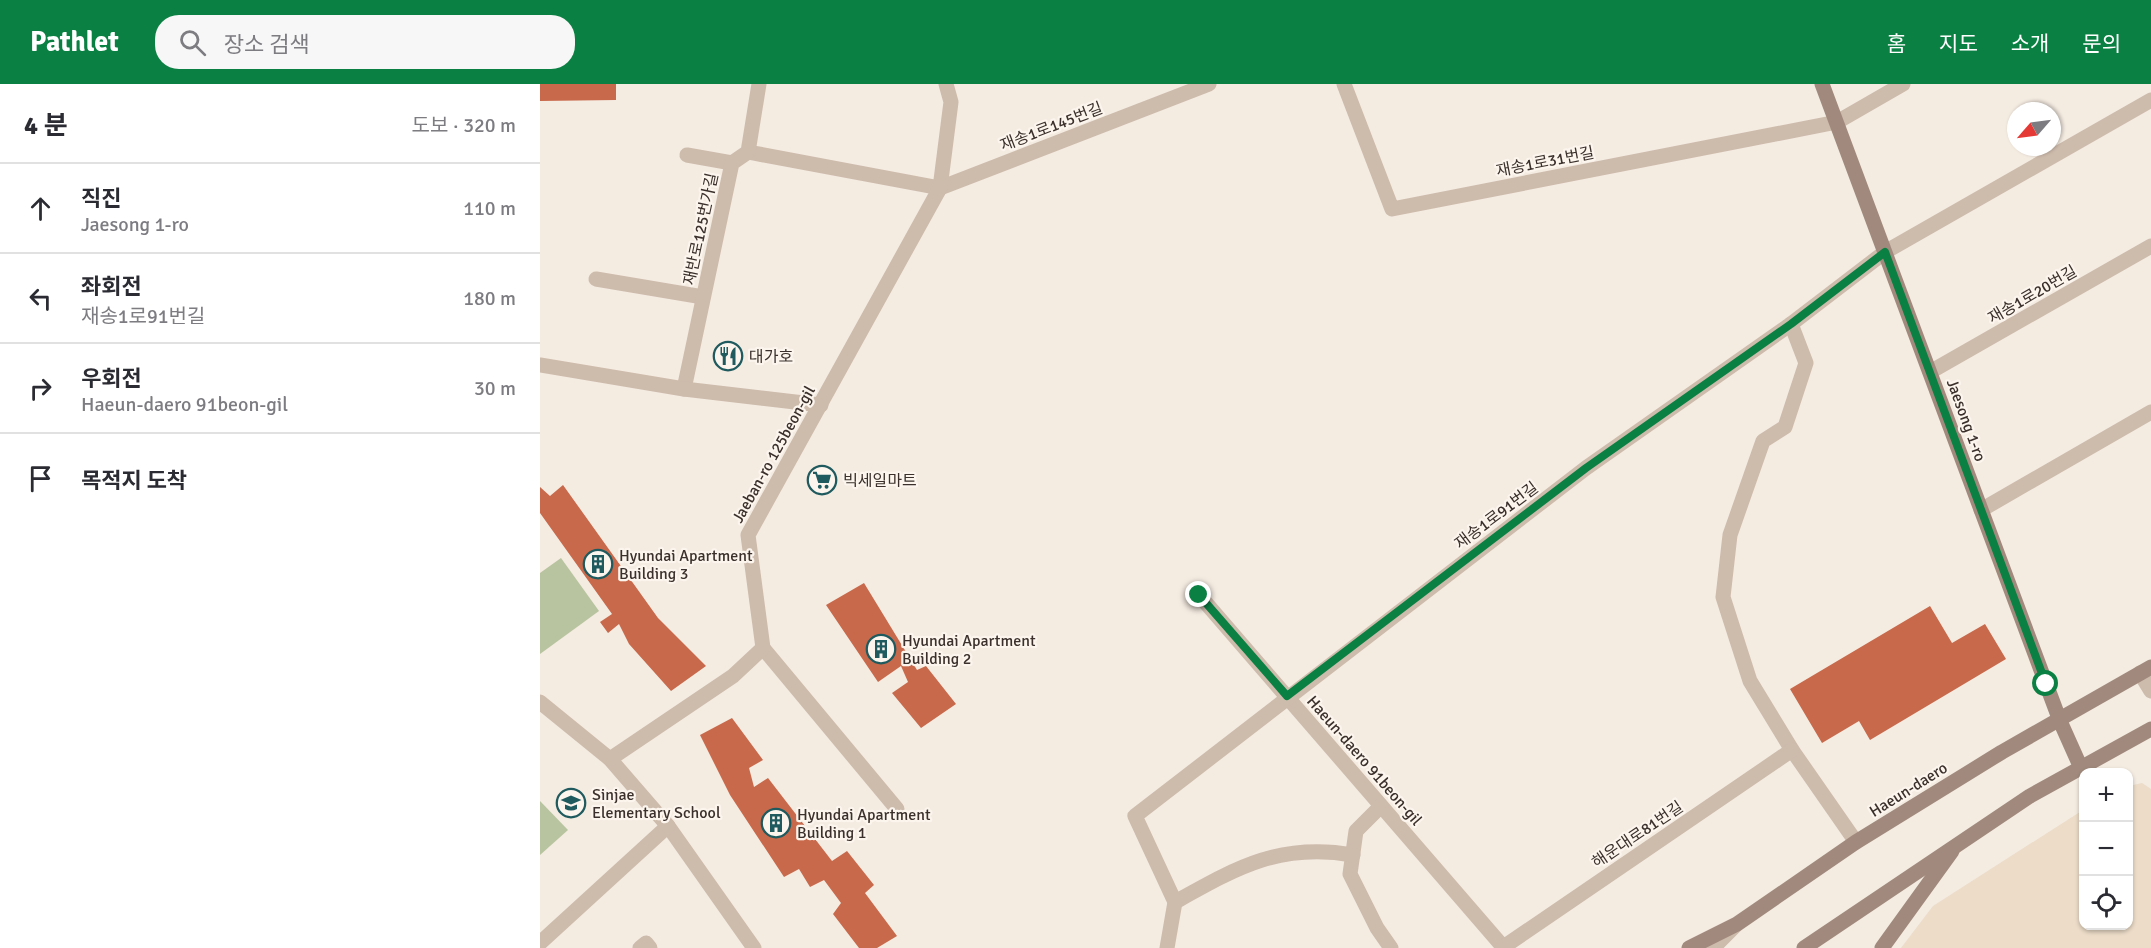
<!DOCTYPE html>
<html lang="ko">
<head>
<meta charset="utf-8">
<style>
	:root { --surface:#fff; --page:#f7f7f7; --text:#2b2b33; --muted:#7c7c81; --line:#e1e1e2; --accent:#0b8043 }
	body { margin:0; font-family:Signika,"Noto Sans KR",sans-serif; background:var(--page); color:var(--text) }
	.controls { position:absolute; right:18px; bottom:18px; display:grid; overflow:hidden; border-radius:12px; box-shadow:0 2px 4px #0004 }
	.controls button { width:54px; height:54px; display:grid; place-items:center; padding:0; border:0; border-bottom:2px solid var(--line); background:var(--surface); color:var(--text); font:30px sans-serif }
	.compass { position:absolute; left:1467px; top:18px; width:54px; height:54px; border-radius:50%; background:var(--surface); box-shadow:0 2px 4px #0004; rotate:242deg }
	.stop { position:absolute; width:18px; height:18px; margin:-14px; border:4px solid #0b8043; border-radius:50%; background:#fff }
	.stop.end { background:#0b8043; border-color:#fff; box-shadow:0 2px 6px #0008 }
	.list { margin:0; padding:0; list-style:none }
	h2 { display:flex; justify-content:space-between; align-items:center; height:78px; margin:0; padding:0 24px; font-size:26px }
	h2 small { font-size:20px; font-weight:400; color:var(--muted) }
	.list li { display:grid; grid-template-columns:39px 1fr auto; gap:18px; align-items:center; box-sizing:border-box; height:90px; padding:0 24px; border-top:2px solid var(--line) }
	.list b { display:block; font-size:22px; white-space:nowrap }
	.list p { margin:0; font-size:20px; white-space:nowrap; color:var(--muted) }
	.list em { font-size:20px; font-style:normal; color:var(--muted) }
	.icon { flex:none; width:33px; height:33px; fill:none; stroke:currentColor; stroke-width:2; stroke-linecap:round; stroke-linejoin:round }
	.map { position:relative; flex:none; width:1611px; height:864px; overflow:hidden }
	header { display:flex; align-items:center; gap:36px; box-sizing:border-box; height:84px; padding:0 30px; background:var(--accent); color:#fff }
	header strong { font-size:28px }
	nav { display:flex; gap:33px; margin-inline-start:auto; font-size:21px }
	.search { width:420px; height:54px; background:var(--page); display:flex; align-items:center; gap:15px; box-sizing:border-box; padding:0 21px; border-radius:24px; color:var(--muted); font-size:22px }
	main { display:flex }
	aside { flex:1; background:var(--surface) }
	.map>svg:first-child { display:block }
	.green { fill:#b8c4a0 }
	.plaza { fill:#ecdcc8 }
	.building { fill:#c8694b }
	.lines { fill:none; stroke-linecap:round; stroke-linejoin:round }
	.lane { stroke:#cdbbac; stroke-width:15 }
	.street { stroke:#cdbbac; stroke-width:15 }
	.secondary { stroke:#a18a7d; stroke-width:15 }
	.route { stroke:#0b8043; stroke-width:8 }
	.labels { text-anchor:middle; stroke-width:4.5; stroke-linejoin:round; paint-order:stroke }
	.street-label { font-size:16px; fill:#3b302b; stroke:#fbf5ee }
	.poi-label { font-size:16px; fill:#3b302b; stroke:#fbf5ee; text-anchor:start }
</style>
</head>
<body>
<header>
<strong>Pathlet</strong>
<div class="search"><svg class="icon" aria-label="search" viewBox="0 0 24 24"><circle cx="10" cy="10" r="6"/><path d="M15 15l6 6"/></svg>장소 검색</div>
<nav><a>홈</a><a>지도</a><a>소개</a><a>문의</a></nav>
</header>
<main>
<aside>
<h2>4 분<small>도보 · 320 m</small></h2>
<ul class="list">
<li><svg class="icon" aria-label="ahead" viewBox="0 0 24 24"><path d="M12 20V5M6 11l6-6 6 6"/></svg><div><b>직진</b><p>Jaesong 1-ro</p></div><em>110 m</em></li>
<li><svg class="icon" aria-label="left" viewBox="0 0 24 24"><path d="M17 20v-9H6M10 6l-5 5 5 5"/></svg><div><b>좌회전</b><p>재송1로91번길</p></div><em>180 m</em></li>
<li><svg class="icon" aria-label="right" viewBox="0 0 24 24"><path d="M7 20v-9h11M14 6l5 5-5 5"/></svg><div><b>우회전</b><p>Haeun-daero 91beon-gil</p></div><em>30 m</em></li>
<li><svg class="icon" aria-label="arrive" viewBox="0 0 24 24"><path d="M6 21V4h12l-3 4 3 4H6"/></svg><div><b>목적지 도착</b></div></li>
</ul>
</aside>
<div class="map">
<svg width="1611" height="864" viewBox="0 0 1611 864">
	<rect width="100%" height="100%" fill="#f4ebe1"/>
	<!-- green -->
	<g class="green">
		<polygon points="21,474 59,527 0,570 0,489"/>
		<polygon points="0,717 28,746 0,771"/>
	</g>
	<!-- plaza -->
	<polygon class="plaza" points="1602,699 1611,705 1611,864 1361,864 1393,822 1543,726 1544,842 1588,842 1589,702"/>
	<!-- building -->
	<g class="building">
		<polygon points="0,0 76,0 76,16 0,17"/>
		<polygon points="23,401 118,534 166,582 131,607 89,560 79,540 68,549 60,538 72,530 0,429 0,403 10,412"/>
		<polygon points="324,499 377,586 386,582 416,620 381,644 352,609 368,598 361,582 338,598 286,521"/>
		<polygon points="1390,522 1412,559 1445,540 1466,575 1330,656 1319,637 1282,659 1250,605"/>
		<polygon points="192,634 223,676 209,684 214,703 228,694 292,777 307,767 334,801 325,809 357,852 337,864 319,864 293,830 301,819 284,796 270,803 259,785 244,793 190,711 160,651"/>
	</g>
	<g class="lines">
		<!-- lane -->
		<g class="lane">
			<polyline points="208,68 400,104"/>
			<polyline points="147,71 192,79"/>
			<polyline points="56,195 163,213"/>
			<polyline points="144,305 192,79 208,68 219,0"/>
			<polyline points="100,864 106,859 110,864"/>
			<polyline points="1173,864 1195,842"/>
		</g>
		<!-- street -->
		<g class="street">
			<polyline points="804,0 852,125 1297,38 1363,0"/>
			<polyline points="400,104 669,0"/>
			<polyline points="1251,240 1266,279 1245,343 1223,357 1190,451 1183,513 1210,597 1252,666 1316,758"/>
			<polyline points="0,281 144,305 281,321"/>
			<polyline points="1390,288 1611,162"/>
			<polyline points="1441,426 1611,328"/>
			<polyline points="659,511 964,864"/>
			<polyline points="223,564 357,725"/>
			<polyline points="1600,589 1611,607"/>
			<polyline points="0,618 70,675 128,742 214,864"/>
			<polyline points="70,675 193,592 223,564 208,451 400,104 411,18 406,0"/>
			<polyline points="841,722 816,747 810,790 837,844 851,864"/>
			<path d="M 635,818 C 696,784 740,758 813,771"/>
			<polyline points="0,859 128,742"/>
			<polyline points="627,864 635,818 595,732 1046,384 1251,240 1345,168 1611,16"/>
			<polyline points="962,864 1252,666"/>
		</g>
		<!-- secondary -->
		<g class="secondary">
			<polyline points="1282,0 1520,637 1541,684"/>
			<polyline points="1149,864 1197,840 1316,758 1462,668 1611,583"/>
			<polyline points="1264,864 1490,712 1611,645"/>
			<polyline points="1342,864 1412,767"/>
		</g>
	</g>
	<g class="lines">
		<!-- route -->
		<polyline class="route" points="659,511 747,612 1046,384 1251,240 1345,168 1506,600"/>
	</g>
	<!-- icons -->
	<defs>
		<g id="restaurant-ring" transform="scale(1.5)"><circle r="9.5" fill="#fbf5ee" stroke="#1f5a5e" stroke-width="1.5"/><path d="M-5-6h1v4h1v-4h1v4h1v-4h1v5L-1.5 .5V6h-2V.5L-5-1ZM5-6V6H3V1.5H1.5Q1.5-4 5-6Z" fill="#1f5a5e"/></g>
		<g id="supermarket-ring" transform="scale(1.5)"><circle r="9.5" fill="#fbf5ee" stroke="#1f5a5e" stroke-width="1.5"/><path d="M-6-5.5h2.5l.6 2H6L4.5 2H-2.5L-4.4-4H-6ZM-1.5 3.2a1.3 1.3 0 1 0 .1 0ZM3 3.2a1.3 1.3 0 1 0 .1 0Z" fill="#1f5a5e"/></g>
		<g id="building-ring" transform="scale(1.5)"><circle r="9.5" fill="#fbf5ee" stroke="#1f5a5e" stroke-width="1.5"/><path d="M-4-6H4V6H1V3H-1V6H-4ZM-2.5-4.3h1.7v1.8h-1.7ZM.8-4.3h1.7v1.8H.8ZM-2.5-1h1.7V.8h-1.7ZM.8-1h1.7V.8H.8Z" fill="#1f5a5e"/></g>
		<g id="school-ring" transform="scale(1.5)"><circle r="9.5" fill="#fbf5ee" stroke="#1f5a5e" stroke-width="1.5"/><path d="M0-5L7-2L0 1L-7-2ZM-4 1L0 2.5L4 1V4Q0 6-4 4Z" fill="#1f5a5e"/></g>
	</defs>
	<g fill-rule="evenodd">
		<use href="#restaurant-ring" x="188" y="272"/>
		<use href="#supermarket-ring" x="282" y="396"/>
		<use href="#building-ring" x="58" y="480"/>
		<use href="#building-ring" x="341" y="565"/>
		<use href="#school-ring" x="31" y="719"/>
		<use href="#building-ring" x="236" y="739"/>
	</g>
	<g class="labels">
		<!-- street labels -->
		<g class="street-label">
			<text transform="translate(511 42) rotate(-21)" y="6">재송1로145번길</text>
			<text transform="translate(1005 77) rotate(-11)" y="6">재송1로31번길</text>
			<text transform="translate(160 145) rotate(-78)" y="6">재반로125번가길</text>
			<text transform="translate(1492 210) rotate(-30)" y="6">재송1로20번길</text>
			<text transform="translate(1427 336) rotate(70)" y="6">Jaesong 1-ro</text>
			<text transform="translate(233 370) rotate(-61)" y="6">Jaeban-ro 125beon-gil</text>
			<text transform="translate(956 431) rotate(-37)" y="6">재송1로91번길</text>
			<text transform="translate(825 676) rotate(49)" y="6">Haeun-daero 91beon-gil</text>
			<text transform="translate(1368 705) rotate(-32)" y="6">Haeun-daero</text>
			<text transform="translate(1097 750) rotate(-34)" y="6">해운대로81번길</text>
		</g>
		<!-- poi labels -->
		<g class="poi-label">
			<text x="209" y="278">대가호</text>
			<text x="303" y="402">빅세일마트</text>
			<text x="79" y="477">Hyundai Apartment<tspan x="79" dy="18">Building 3</tspan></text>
			<text x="362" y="562">Hyundai Apartment<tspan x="362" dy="18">Building 2</tspan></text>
			<text x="52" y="716">Sinjae<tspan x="52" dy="18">Elementary School</tspan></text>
			<text x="257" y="736">Hyundai Apartment<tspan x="257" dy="18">Building 1</tspan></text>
		</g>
	</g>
</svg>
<div class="controls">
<button>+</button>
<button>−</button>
<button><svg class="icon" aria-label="locate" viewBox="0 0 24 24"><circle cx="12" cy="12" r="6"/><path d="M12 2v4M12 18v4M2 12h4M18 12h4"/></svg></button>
</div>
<svg class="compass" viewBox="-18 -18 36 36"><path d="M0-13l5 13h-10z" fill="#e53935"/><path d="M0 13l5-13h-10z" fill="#7c7c81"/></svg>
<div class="stop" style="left:1506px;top:600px"></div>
<div class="stop end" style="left:659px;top:511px"></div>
</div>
</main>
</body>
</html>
